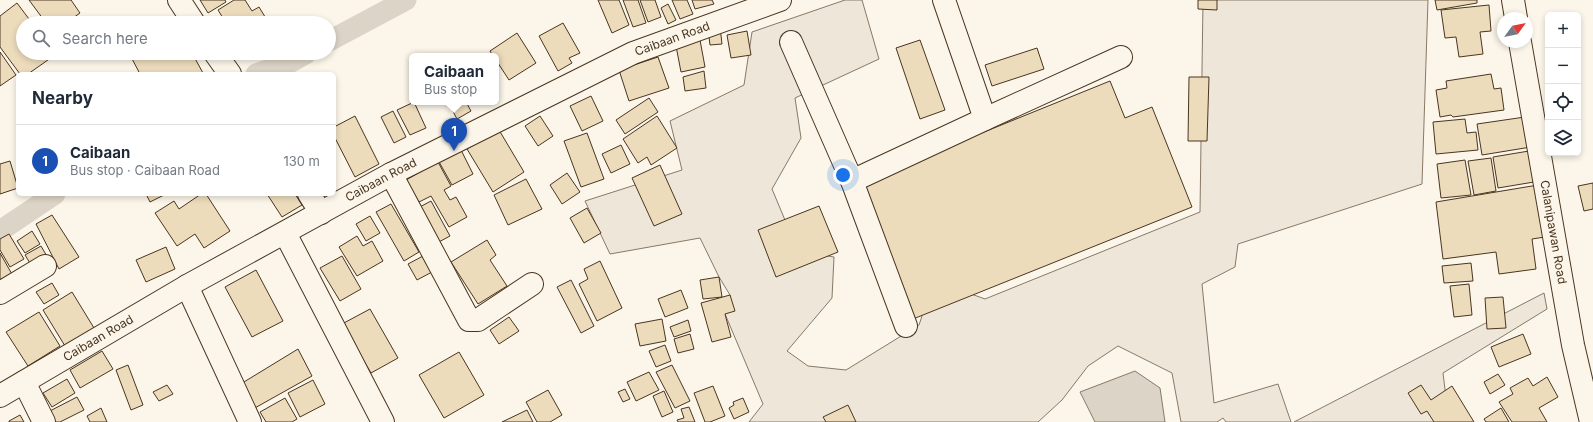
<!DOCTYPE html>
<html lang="en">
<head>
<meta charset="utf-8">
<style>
	:root { --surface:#fff; --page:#f6f6f7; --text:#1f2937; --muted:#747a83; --line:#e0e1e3; --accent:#c62828 }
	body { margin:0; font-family:Inter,sans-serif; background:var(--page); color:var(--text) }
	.controls { position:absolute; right:12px; top:12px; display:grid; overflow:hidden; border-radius:6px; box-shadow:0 2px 6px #0003 }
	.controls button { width:36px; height:36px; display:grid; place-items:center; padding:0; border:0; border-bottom:1px solid var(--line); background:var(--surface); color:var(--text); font:20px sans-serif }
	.compass { position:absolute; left:1497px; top:12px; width:36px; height:36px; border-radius:50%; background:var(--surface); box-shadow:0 2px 6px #0003; rotate:57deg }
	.you { position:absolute; left:843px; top:175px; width:14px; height:14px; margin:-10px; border:3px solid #fff; border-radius:50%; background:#1a73e8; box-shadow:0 0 0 6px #1a73e833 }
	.badge { display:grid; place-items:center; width:26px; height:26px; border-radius:50%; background:var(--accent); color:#fff; font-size:13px; font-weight:700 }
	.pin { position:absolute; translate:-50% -33px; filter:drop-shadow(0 1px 2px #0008) }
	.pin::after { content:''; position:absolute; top:21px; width:14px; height:12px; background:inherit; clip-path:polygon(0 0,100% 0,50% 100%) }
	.popup { position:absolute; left:409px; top:53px; width:90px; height:52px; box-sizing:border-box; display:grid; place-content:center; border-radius:6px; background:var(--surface); filter:drop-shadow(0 1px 3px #0005); font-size:13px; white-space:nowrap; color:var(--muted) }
	.popup b { font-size:15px; color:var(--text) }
	.popup::after { content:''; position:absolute; left:50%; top:100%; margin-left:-8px; border:8px solid transparent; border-top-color:var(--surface) }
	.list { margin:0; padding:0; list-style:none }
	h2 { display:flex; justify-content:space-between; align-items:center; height:52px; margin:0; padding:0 16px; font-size:17px }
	h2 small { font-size:13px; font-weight:400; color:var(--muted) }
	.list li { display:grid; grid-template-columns:26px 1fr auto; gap:12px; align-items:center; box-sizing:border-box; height:72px; padding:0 16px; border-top:1px solid var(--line) }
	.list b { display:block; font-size:15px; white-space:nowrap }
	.list p { margin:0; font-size:13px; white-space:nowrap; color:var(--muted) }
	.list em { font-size:13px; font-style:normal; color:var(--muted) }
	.icon { flex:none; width:22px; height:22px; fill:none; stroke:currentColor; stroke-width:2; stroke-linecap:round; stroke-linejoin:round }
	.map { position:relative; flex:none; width:1593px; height:422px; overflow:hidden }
	.search { position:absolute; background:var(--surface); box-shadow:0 2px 6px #0003; left:16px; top:16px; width:320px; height:44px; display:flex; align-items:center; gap:10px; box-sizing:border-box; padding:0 14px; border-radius:22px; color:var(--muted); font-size:15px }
	.panel { position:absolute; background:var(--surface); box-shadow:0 2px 6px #0003; left:16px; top:72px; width:320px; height:124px; border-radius:6px }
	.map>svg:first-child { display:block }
	.green { fill:#ede6d9; stroke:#887966 }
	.water { fill:#dcd4c6; stroke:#887966 }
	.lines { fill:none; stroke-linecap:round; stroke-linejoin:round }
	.canal { stroke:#dcd4c6; stroke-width:21 }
	.building { fill:#ecdcbc; stroke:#4a3520 }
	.minor-casing { stroke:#4a3520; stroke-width:24 }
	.minor { stroke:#fbf6e9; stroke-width:22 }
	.labels { text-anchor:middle; stroke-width:3; stroke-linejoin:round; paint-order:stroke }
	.street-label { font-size:12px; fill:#4a3520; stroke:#fbf6e9 }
</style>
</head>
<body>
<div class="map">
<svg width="1593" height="422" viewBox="0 0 1593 422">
	<rect width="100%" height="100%" fill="#fbf6e9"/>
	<!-- green -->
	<g class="green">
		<polygon points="845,0 862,0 879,59 795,98 801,138 772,189 798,251 834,257 832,298 787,351 808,366 846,370 919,325 928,298 952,287 985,299 1200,212 1203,0 1428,0 1422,184 1238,244 1235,267 1202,284 1214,403 1278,384 1291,422 1226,422 1223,418 1217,422 1181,422 1172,373 1118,346 1088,366 1062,400 1038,422 749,422 763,404 725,314 730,295 719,277 700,238 610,254 585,201 682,170 670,121 744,85 752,32"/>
		<polygon points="1544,293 1547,309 1443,373 1449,422 1294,422"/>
	</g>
	<!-- water -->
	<polygon class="water" points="1135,371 1160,388 1165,422 1095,422 1080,392"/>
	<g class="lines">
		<!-- canal -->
		<g class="canal">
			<polyline points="329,41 406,0"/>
			<polyline points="256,74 291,62 307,53"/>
			<polyline points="0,231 55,194"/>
		</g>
	</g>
	<!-- building -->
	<g class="building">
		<polygon points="29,0 71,0 80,13 66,23 46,23"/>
		<polygon points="200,0 225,0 226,2 208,13"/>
		<polygon points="234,0 245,0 252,11 259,7 267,20 262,23 226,23 218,10"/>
		<polygon points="598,0 619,0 629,25 612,33"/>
		<polygon points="623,0 638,0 646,23 633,27"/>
		<polygon points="640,0 655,0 661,17 648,22"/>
		<polygon points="672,0 687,0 693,14 680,19"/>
		<polygon points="692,0 712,0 714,4 695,9"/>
		<polygon points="1198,0 1217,0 1217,10 1198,9"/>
		<polygon points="1435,0 1477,0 1477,3 1437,10"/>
		<polygon points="17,3 32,23 23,23 23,53 53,53 55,55 28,74 20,74 0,47 0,16"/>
		<polygon points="668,4 676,20 668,24 661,8"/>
		<polygon points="1489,5 1491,31 1480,32 1483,54 1459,57 1456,37 1445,38 1441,10"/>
		<polygon points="563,23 580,53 569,58 572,63 558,71 539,36"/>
		<polygon points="720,27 722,44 710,45 708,28"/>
		<polygon points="747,31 751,55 731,58 727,35"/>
		<polygon points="517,33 536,63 509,80 496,60 496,56 493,56 490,51"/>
		<polygon points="700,40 705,67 681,72 676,46"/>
		<polygon points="920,40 945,110 920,119 896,48"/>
		<polygon points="1037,48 1044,69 992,86 985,65"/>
		<polygon points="0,52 16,75 0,86"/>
		<polygon points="129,53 192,53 203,73 140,74"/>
		<polygon points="658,57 669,88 629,101 619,70"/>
		<polygon points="704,71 706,88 685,91 683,77"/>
		<polygon points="1491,74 1494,89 1501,88 1504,110 1453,117 1451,115 1440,117 1436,90 1447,88 1446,81"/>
		<polygon points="1189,77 1209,77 1207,141 1188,141"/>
		<polygon points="1110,81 1125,118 1152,107 1192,207 913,319 858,183"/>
		<polygon points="591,96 603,121 582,131 570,106"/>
		<polygon points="649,98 658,112 625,134 616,120"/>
		<polygon points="414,102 426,128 410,135 397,110"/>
		<polygon points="448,102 466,102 471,111 457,119"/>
		<polygon points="393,111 406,137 394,143 381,117"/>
		<polygon points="355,116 379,164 355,177 334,136 334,127"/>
		<polygon points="540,116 553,136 538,146 525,126"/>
		<polygon points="657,116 677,148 651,165 647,157 638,163 623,139"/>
		<polygon points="1525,117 1531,147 1482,155 1477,124"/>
		<polygon points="1465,119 1467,133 1476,132 1478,150 1436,154 1433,122"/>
		<polygon points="499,130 524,172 493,192 467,149"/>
		<polygon points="587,133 604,179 581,187 564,141"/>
		<polygon points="621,145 630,164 611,173 602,154"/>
		<polygon points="460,148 473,174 452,185 438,160"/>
		<polygon points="1529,151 1534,182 1498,188 1493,157"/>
		<polygon points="1491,158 1496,191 1474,195 1468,161"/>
		<polygon points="1465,160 1471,195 1441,198 1437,164"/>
		<polygon points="10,161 18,188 0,194 0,164"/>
		<polygon points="438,162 451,186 444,190 450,200 456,197 467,217 449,227 431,196 419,202 406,180"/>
		<polygon points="660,165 682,214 654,226 632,178"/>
		<polygon points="567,173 580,192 562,204 550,185"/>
		<polygon points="526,179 542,209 508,225 494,195"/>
		<polygon points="1593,183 1593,209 1584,211 1578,186"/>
		<polygon points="1538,185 1545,237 1532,239 1536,269 1499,274 1496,252 1443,259 1436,202"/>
		<polygon points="146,194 166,194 150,202"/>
		<polygon points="201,194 206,194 230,231 204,248 195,234 177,246 155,213 174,201 179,209"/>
		<polygon points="267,194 295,194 302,205 282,217"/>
		<polygon points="431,201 450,236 435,244 416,209"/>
		<polygon points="391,204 419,252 404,261 376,212"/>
		<polygon points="819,206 838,252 776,277 758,230"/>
		<polygon points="587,208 601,233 584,243 570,218"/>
		<polygon points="52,215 79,257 59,269 36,224"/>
		<polygon points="370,216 380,233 366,241 356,224"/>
		<polygon points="32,231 40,244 25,253 17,241"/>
		<polygon points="9,234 24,259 10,267 0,250 0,239"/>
		<polygon points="357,236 363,246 372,241 383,261 357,276 339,247"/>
		<polygon points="487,240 496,255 490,260 507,286 478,304 451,262"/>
		<polygon points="41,246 48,258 33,268 25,255"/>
		<polygon points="166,247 175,269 146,282 136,260"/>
		<polygon points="0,253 13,276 2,282 0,279"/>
		<polygon points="342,256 361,289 340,301 320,268"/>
		<polygon points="423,256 432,272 417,280 408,264"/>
		<polygon points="600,261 622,308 597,321 579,284 588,279 584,269"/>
		<polygon points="1471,263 1473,281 1444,283 1442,266"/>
		<polygon points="256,270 283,321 252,337 225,287"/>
		<polygon points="719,277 722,297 703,299 700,280"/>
		<polygon points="571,280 594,326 581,333 557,287"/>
		<polygon points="52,283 59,295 44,304 36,292"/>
		<polygon points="1469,284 1472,315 1454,317 1450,286"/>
		<polygon points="681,290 688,308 665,317 658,299"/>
		<polygon points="72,292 94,328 65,346 43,310"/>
		<polygon points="730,295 735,311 725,314 731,337 712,342 701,303"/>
		<polygon points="1503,297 1506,328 1487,329 1485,298"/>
		<polygon points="370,309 398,358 371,373 342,324"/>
		<polygon points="39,312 60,346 28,366 6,332"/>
		<polygon points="509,317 519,331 499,344 490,330"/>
		<polygon points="662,319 666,341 640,346 635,324"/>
		<polygon points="688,320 691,331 674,337 670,327"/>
		<polygon points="690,334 694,349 678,353 674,339"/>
		<polygon points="1523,334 1531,354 1499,367 1491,347"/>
		<polygon points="665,345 671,361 656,367 649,351"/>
		<polygon points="298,349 312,376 253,409 239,385"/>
		<polygon points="102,351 113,369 80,388 70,370"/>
		<polygon points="459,352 484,395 444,418 419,375"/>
		<polygon points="128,365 143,405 131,410 116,370"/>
		<polygon points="672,365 690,401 675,408 656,372"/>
		<polygon points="649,372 659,390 636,401 627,382"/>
		<polygon points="1498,374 1505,385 1490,394 1484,382"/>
		<polygon points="1547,377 1558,397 1539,408 1547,422 1512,422 1499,402 1513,394 1510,388 1528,378 1533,386"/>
		<polygon points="67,379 75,393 52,407 43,393"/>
		<polygon points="313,380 325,404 300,417 288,393"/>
		<polygon points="167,385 173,394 159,401 153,392"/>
		<polygon points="1421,385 1431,400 1452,386 1474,422 1434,422 1427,411 1421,414 1408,393"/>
		<polygon points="713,386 725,416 710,422 705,422 694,393"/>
		<polygon points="625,389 630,399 623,402 618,392"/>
		<polygon points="548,390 562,415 550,422 537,422 526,402"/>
		<polygon points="664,391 673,412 662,417 653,396"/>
		<polygon points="77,397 84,410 60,422 51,422 46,413"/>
		<polygon points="285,398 297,419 292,422 266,422 260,412"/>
		<polygon points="743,398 749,412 734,419 729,408 734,405 733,402"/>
		<polygon points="848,405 856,422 826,422 823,417"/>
		<polygon points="689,407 695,422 678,422 677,420 684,418 681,409"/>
		<polygon points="101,408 107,422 90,422 87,416"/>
		<polygon points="1501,408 1509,422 1486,422 1484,419"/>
		<polygon points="527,410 533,422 502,422"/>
		<polygon points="20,415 24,422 9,422 9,421"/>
	</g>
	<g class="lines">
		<!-- minor casing -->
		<g class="minor-casing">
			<g id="minor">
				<polyline points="179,0 194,23"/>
				<polyline points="1513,0 1516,18"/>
				<polyline points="791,42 852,181"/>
				<path id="s1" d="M 1520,42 L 1573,345 L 1591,422"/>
				<polyline points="215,53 230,74"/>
				<polyline points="985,119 1121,57"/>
				<polyline points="391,174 469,320 478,320 532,284"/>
				<polyline points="309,194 321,213"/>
				<polyline points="285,233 383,422"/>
				<polyline points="187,286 250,422"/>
				<polyline points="0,293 45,266"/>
				<polyline points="906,326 852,181 985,119 944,0"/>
				<polyline points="24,382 44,422"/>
				<path id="s2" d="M 0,396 L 187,286 L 391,174 L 633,53 L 780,0"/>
			</g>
		</g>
		<!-- minor -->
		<use href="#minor" class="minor"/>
	</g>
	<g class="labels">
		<!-- street labels -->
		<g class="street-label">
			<text dy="4" stroke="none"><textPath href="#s2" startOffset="762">Caibaan Road</textPath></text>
			<text dy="4" stroke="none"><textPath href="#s2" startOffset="438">Caibaan Road</textPath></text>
			<text dy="4" stroke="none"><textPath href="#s1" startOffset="193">Calanipawan Road</textPath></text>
			<text dy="4" stroke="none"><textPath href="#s2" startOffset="114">Caibaan Road</textPath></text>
		</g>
	</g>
</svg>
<div class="controls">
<button>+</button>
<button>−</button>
<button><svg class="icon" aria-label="locate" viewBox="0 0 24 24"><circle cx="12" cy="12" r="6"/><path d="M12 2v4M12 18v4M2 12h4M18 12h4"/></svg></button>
<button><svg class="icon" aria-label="layers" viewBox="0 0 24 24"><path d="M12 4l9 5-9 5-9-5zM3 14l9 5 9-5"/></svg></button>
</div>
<svg class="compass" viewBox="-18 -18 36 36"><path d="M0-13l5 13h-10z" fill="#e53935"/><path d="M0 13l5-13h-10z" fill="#747a83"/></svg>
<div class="you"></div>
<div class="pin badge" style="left:454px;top:151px;background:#1a4fb4">1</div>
<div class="popup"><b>Caibaan</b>Bus stop</div>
<div class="search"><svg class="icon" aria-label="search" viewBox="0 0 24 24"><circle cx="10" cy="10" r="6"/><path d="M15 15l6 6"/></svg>Search here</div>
<section class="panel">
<h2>Nearby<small></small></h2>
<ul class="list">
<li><span class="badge" style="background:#1a4fb4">1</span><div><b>Caibaan</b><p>Bus stop · Caibaan Road</p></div><em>130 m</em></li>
</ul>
</section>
</div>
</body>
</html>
